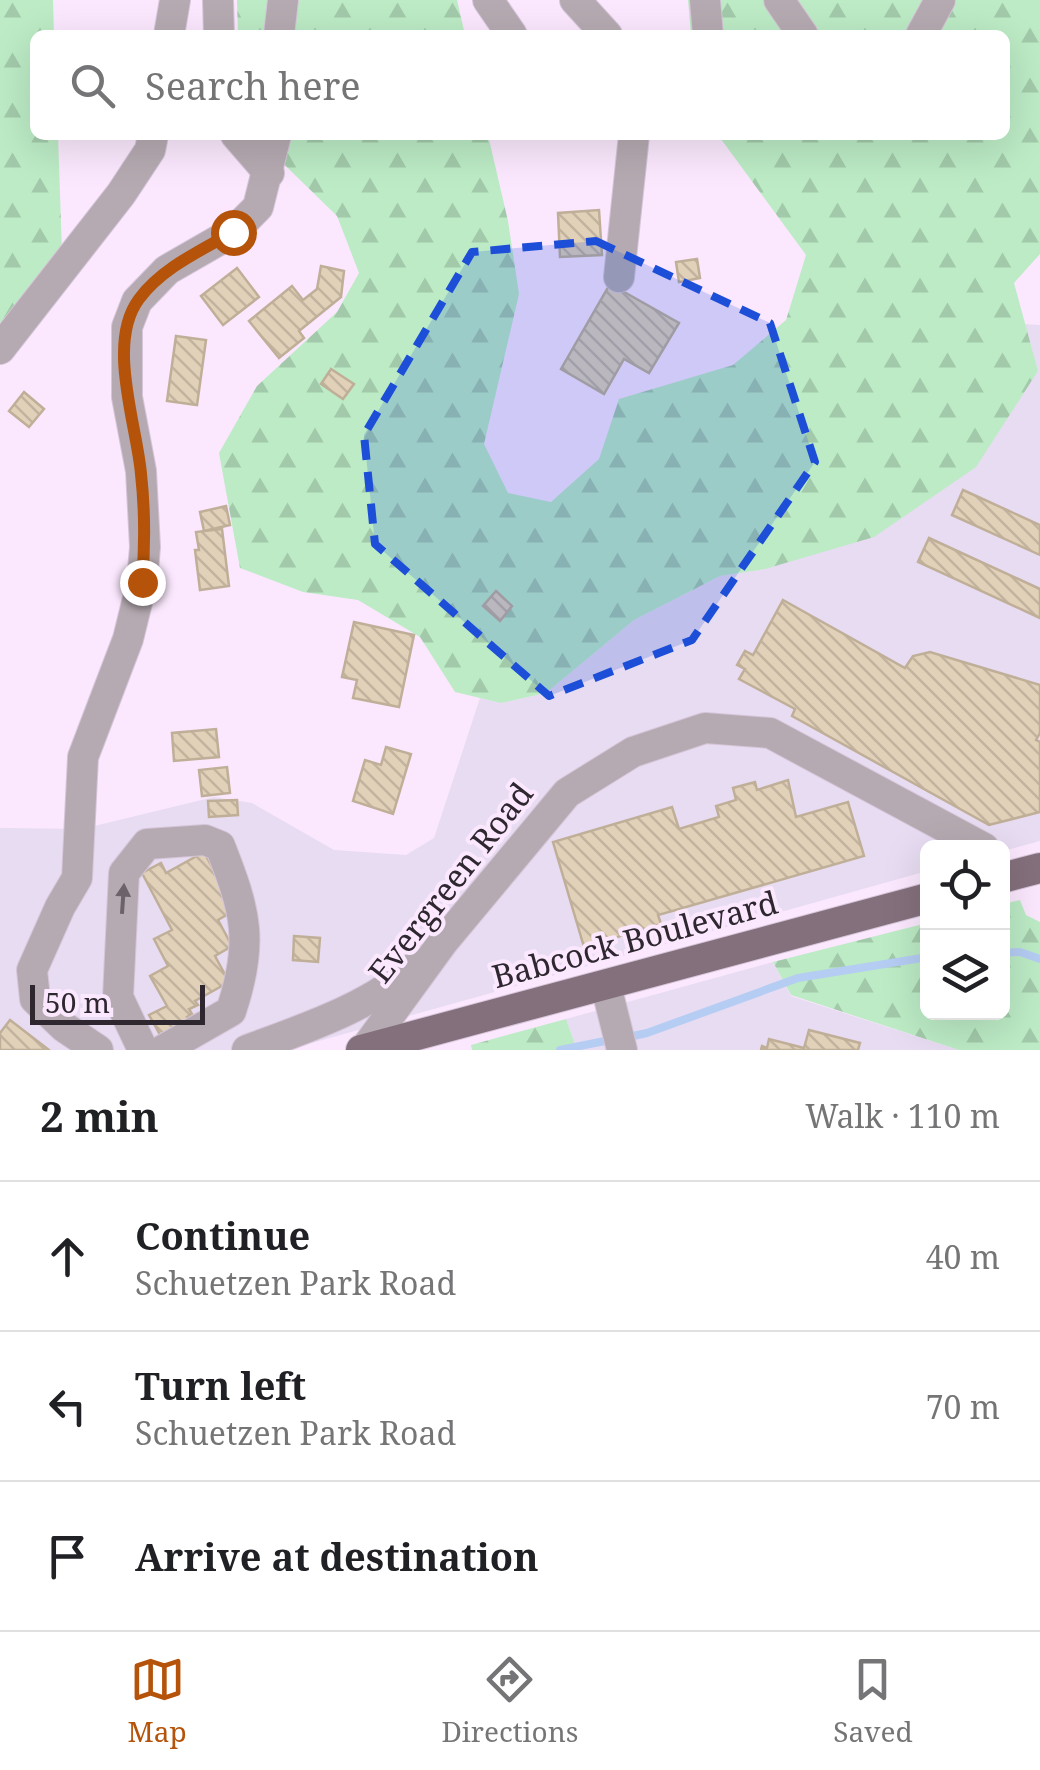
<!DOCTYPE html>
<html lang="en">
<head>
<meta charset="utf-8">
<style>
	:root { --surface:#fff; --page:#f2f2f2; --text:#202124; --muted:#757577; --line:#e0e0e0; --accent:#b45309 }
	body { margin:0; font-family:"Noto Serif",serif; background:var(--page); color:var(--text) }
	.controls { position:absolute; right:30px; bottom:30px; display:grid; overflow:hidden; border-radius:15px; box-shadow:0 10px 40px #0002 }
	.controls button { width:90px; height:90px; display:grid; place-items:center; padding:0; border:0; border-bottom:2px solid var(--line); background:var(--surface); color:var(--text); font:50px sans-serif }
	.scale { position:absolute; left:30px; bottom:25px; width:175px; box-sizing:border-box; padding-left:10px; border:5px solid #2e272f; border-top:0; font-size:28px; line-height:35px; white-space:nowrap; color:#2e272f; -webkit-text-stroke:8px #fbe8fe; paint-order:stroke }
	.stop { position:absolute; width:30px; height:30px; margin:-22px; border:8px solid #b45309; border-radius:50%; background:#fff }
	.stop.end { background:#b45309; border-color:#fff; box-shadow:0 2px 10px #0008 }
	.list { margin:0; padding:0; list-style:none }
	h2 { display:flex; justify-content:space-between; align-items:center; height:130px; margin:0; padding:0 40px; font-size:42px }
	h2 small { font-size:32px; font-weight:400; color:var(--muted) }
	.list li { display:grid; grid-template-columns:65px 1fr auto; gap:30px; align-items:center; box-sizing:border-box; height:150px; padding:0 40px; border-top:2px solid var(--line) }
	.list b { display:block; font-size:38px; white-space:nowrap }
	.list p { margin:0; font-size:32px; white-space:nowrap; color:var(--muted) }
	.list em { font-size:32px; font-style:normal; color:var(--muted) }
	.icon { flex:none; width:55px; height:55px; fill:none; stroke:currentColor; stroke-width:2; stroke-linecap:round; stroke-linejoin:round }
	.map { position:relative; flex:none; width:1040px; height:1050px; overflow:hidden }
	.search { position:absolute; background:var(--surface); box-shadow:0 10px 40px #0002; left:30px; right:30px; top:30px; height:110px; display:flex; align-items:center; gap:25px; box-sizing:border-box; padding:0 35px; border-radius:15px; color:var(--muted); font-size:38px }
	.sheet { height:580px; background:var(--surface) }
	nav { display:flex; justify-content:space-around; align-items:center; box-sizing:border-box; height:140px; border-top:2px solid var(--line); background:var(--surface); font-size:28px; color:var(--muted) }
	nav a { display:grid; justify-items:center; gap:5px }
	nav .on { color:var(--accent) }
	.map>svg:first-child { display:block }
	.commercial { fill:#e7dcf1 }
	.forest { fill:url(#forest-firs) }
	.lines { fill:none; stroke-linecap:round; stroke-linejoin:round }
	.stream { stroke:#b5ccf3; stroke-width:8 }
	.building { fill:url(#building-back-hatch); stroke:#c0af98; stroke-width:2.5 }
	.minor-casing { stroke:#d6c5d9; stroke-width:32 }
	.major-casing { stroke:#d6c5d9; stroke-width:32 }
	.minor { stroke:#b5aab1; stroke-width:30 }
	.major { stroke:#84707c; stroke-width:30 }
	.oneway { fill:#6b626a }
	.route { stroke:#b45309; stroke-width:12 }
	.marked { fill:#1d4ed8; fill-opacity:0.2; stroke:#1d4ed8; stroke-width:8; stroke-dasharray:20 12; stroke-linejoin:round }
	.labels { text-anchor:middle; stroke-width:8; stroke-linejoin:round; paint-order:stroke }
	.street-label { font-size:32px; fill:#2e272f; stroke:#fbe8fe }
</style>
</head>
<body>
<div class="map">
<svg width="1040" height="1050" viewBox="0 0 1040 1050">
	<defs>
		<pattern id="forest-firs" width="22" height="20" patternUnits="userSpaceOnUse" patternTransform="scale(2.5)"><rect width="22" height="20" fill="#bcebc5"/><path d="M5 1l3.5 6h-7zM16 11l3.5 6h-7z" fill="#a2caaa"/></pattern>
		<pattern id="building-back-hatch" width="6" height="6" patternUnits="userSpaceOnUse" patternTransform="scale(2.5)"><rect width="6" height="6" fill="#e2d1b9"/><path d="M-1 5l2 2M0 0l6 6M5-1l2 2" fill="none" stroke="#c2b39f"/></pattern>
	</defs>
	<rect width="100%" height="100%" fill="#fbe8fe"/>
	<!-- commercial -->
	<g class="commercial">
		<polygon points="1025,324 1040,325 1040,841 1003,851 1002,848 928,848 927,871 287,1050 0,1050 0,828 82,829 214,797 252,803 334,850 406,855 434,838 480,698 501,703 546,693 634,620 720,576 765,569 1038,372"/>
		<polygon points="773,962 791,996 959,1050 577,1050 566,1019"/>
	</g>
	<!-- forest -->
	<g class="forest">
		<polygon points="0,0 53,0 54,35 35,35 35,135 58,135 62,252 0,329"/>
		<polygon points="237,0 457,0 465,35 238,35"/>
		<polygon points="688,0 1040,0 1040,254 1014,283 1038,371 976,467 874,537 765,569 720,576 634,620 546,693 501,703 455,692 420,637 358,600 303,592 240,568 219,453 257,386 337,312 359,273 337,216 254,135 488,135 508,221 519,294 484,444 508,493 551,502 599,459 619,399 733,365 786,320 806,255 718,135 1005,135 1005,35 691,35"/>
		<polygon points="1020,900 1026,915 1040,922 1040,1050 959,1050 791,995 773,962 927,923 928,1012 1002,1012 1003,904"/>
		<polygon points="566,1019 577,1050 472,1050 471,1045"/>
	</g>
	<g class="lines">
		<!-- stream -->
		<g class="stream">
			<polyline points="1002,953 1020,952 1040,959"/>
			<polyline points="624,1038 647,1033 798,978 928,957"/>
			<polyline points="560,1050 610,1040"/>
		</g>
	</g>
	<!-- building -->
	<g class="building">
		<polygon points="599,210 602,255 560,257 558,213"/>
		<polygon points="697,259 700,278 679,282 676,262"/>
		<polygon points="321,266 344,271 341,297 299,331 304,338 279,358 249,321 292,286 303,300 317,289"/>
		<polygon points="237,268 259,297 223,325 201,296"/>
		<polygon points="610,284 679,323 649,373 624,359 604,394 561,369"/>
		<polygon points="176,336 206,340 197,405 167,401"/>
		<polygon points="331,369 354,384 343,399 321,384"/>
		<polygon points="24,392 44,409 29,427 9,411"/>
		<polygon points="963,490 1040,525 1040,555 952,515"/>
		<polygon points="226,506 230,525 204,531 200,512"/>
		<polygon points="222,529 229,586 200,590 195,550 199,550 196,532"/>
		<polygon points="929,538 1040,589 1040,618 918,562"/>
		<polygon points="496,591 512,606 500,621 483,606"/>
		<polygon points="783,600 905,668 913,656 930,652 1040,685 1040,733 1036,740 1040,742 1040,812 989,825 792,716 795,709 739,679 745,669 737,665 745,651 753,655"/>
		<polygon points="354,622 414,635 399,707 353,698 357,680 342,677"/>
		<polygon points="216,729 219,757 174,761 172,733"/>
		<polygon points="386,747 411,754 393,814 353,801 365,760 381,765"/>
		<polygon points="227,767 230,793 202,796 199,770"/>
		<polygon points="788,780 796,817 848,802 864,856 658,915 661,924 584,947 553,842 672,807 679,829 719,817 716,806 736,800 733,788 755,782 757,790"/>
		<polygon points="237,800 238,815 209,817 208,801"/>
		<polygon points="204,852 235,910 218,920 232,946 215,956 229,982 195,1001 198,1005 189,1009 192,1014 187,1017 192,1025 163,1040 149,1015 167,1006 150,976 168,966 154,939 172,930 142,873 161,863 166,873"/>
		<polygon points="294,936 320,938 318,962 293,960"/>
		<polygon points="10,1020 49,1050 0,1050 0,1033"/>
		<polygon points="809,1030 860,1043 858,1050 761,1050 762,1046 767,1048 769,1039 804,1048"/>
	</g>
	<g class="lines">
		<!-- minor casing -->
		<g class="minor-casing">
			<g id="minor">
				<polyline points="218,0 219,35"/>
				<polyline points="488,0 512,35"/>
				<polyline points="575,0 607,35"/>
				<polyline points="705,0 708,35"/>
				<polyline points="779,0 803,35"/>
				<polyline points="169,35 175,0"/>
				<polyline points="279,35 283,0"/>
				<polyline points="921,35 940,0"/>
				<polyline points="236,135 269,173"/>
				<polyline points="619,277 634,135"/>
				<polyline points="0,349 121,194 150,150 153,135"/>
				<polyline points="606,986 622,1050"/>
				<polyline points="365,1049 443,942 567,793 633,752 705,728 770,733 984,848"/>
				<polyline points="98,1050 64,1027 35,999 32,970 60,907 77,878 83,757 128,639 142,582 145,547 141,471 127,397 127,327 137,301 167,270 233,232 258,207 276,135"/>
				<path d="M 143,1050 L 118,997 L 124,873 L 147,844 L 205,840 L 220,846 C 246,912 254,942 231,1011 L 163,1050"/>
				<path d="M 247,1050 C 306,1028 371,1007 418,964"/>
			</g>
		</g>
		<!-- major casing -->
		<g class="major-casing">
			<g id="major">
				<polyline points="1002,878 1040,868"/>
				<polyline points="361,1050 928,898"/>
			</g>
		</g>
		<!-- minor -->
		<use href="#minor" class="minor"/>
		<!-- major -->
		<use href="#major" class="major"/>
	</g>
	<!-- one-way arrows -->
	<defs><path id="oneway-solid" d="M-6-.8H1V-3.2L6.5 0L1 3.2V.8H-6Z" transform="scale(2.5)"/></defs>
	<use class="oneway" href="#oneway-solid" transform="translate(123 899) rotate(-86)"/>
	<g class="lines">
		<!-- route -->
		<path class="route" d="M 142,582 C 145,546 145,510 141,474 C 137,425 106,343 139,299 C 162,268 200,251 233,232"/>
	</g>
	<!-- marked area -->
	<path class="marked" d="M 596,241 L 770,323 L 815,462 L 692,640 L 549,696 L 375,544 L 364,435 L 472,252 Z"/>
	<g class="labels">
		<!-- street labels -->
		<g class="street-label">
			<text transform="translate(451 883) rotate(-52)" y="11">Evergreen Road</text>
			<text transform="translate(635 940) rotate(-15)" y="11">Babcock Boulevard</text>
		</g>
	</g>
</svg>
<div class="controls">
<button><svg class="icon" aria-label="locate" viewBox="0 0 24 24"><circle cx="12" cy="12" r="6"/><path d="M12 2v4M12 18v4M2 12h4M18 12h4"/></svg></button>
<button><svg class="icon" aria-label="layers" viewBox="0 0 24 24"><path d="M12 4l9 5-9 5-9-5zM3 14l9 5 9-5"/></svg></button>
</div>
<div class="scale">50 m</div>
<div class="stop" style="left:233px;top:232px"></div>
<div class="stop end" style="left:142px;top:582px"></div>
<div class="search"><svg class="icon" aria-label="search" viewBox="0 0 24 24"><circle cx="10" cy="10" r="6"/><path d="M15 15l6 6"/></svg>Search here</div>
</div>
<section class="sheet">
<h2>2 min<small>Walk · 110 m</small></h2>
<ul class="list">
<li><svg class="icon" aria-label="ahead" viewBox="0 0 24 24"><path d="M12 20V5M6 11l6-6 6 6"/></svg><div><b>Continue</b><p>Schuetzen Park Road</p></div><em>40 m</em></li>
<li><svg class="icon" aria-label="left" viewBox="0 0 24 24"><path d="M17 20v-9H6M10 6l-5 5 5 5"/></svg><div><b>Turn left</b><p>Schuetzen Park Road</p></div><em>70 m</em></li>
<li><svg class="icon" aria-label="arrive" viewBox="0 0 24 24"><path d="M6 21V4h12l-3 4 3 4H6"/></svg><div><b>Arrive at destination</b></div></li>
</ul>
</section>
<nav>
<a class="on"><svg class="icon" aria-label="map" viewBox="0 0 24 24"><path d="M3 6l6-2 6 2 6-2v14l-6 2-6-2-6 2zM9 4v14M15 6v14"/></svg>Map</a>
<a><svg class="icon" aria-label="directions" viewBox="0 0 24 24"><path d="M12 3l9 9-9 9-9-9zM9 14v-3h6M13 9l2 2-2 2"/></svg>Directions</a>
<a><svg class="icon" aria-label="saved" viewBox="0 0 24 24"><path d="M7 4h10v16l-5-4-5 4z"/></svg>Saved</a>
</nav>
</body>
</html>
